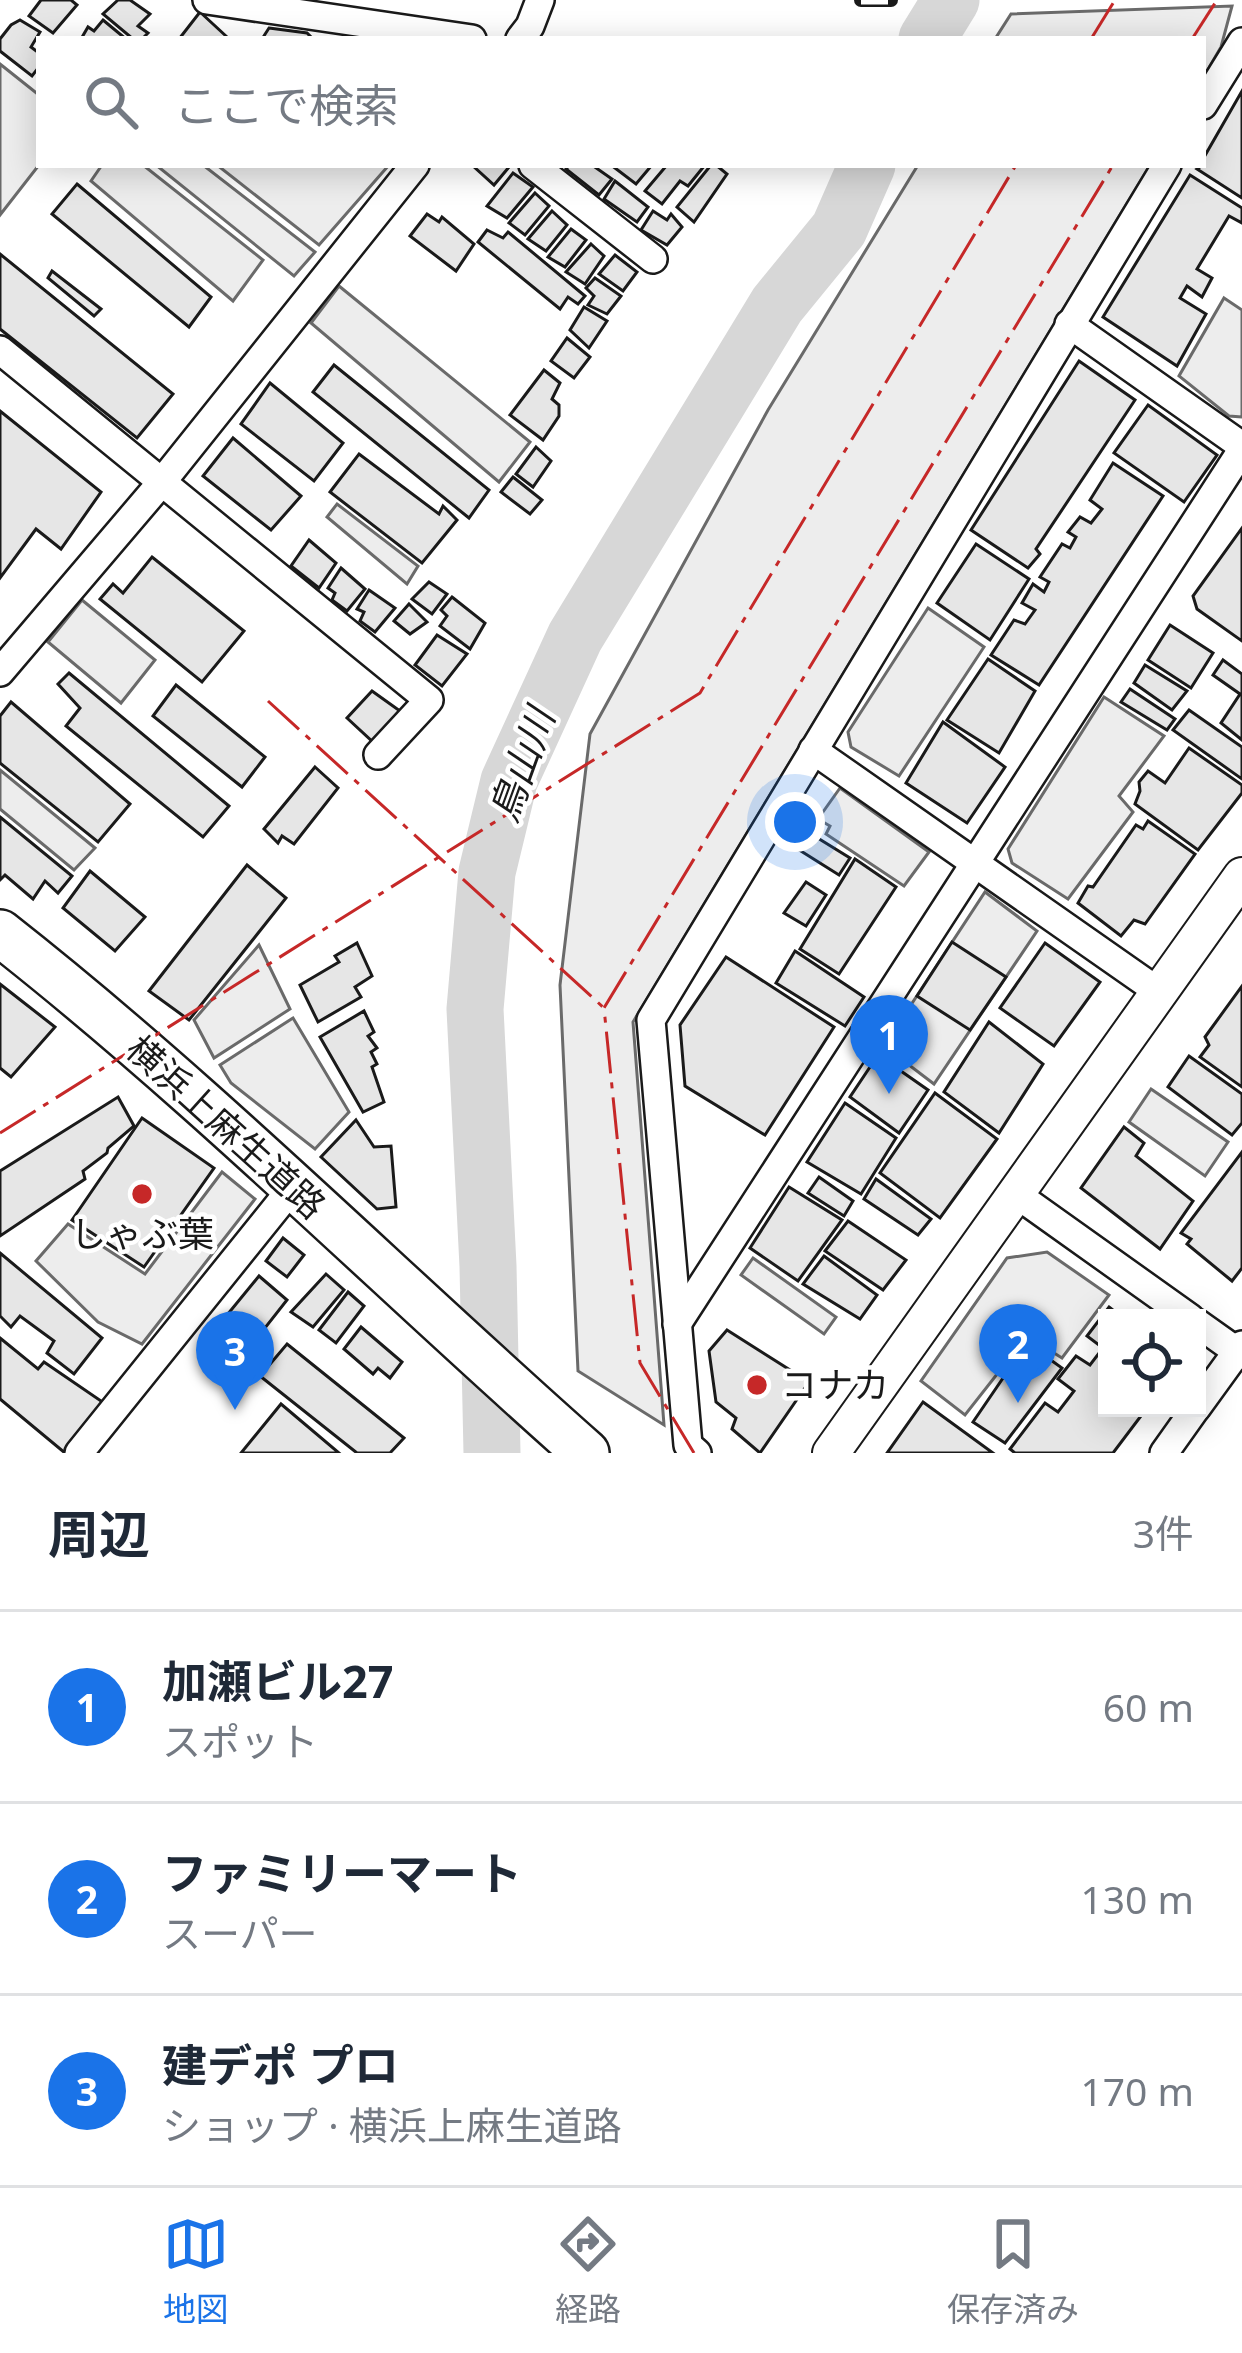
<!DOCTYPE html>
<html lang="ja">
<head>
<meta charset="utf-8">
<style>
	:root { --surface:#fff; --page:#f6f6f7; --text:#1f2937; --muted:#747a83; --line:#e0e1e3; --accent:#1a73e8 }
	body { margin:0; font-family:"Noto Sans","Noto Sans JP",sans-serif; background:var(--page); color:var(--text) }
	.controls { position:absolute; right:36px; bottom:36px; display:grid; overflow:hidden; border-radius:0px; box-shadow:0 6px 30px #0003 }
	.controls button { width:108px; height:108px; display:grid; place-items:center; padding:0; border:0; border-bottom:3px solid var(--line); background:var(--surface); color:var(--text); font:60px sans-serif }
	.you { position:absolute; left:795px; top:822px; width:42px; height:42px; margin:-30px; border:9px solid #fff; border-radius:50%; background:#1a73e8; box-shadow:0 0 0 18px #1a73e833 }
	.badge { display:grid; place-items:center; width:78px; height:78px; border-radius:50%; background:var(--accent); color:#fff; font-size:39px; font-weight:700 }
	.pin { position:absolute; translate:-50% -99px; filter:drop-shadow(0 3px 6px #0008) }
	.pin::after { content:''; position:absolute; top:63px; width:42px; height:36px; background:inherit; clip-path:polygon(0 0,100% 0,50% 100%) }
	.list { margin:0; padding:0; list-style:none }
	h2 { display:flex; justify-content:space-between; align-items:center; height:156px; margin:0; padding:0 48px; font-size:51px }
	h2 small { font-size:39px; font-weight:400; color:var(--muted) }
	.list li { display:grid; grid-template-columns:78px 1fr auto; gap:36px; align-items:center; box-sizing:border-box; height:192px; padding:0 48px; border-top:3px solid var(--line) }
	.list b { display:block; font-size:45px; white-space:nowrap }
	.list p { margin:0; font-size:39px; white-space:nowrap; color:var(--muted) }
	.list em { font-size:39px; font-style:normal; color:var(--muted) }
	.icon { flex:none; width:66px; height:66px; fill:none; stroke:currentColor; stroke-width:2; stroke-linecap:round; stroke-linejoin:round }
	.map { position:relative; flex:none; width:1242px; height:1453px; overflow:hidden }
	.search { position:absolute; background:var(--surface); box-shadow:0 6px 30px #0003; left:36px; right:36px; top:36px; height:132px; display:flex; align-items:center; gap:30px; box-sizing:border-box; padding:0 42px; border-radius:0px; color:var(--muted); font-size:45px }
	.sheet { height:732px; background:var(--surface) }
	nav { display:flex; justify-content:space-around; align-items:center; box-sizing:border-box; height:168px; border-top:3px solid var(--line); background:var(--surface); font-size:33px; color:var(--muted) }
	nav a { display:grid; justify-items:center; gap:6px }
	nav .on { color:var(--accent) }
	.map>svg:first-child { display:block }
	.built { fill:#ededed; stroke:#6a6a6a; stroke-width:3 }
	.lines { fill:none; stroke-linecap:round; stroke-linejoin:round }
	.river { stroke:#d7d7d7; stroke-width:57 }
	.building { fill:#e6e6e6; stroke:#1a1a1a; stroke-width:3 }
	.minor-casing { stroke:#1a1a1a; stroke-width:32 }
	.tertiary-casing { stroke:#1a1a1a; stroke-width:40 }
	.primary-casing { stroke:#1a1a1a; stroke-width:50 }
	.minor { stroke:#fff; stroke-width:27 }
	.tertiary { stroke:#fff; stroke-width:36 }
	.primary { stroke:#fff; stroke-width:45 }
	.rail-casing { stroke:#1a1a1a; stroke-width:14 }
	.rail { stroke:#fff; stroke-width:9; stroke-dasharray:27; stroke-linecap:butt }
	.power { stroke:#c62828; stroke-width:3; stroke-dasharray:42 9 6 9; stroke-linecap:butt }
	.poi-dot { fill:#c62828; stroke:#fff; stroke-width:4.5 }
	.labels { text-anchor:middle; stroke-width:9; stroke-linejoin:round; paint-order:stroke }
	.street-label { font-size:36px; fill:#1a1a1a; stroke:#fff }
	.poi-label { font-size:36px; fill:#1a1a1a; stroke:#fff }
	.water-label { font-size:39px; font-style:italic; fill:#1a1a1a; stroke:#fff }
</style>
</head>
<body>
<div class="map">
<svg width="1242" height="1453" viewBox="0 0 1242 1453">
	<rect width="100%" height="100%" fill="#fff"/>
	<!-- built -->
	<g class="built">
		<polygon points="1232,6 1221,47 1203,78 1203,39 995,39 1011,14"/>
		<polygon points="0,64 39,95 39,165 0,215"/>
		<polygon points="102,165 143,165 263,260 233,301 91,181"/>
		<polygon points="156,165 203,165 315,252 294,276"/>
		<polygon points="217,165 389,165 319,245"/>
		<polygon points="918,165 1150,165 633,1022 664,1425 578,1371 560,985 590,734 768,410"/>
		<polygon points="339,286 530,442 499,482 311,323"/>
		<polygon points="1224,298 1242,310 1242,417 1229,416 1179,376"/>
		<polygon points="337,504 418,566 407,584 327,517"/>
		<polygon points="82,600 155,660 121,703 48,642"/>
		<polygon points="928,608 984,647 899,776 851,747 848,732"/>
		<polygon points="1104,697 1164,736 1119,796 1133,812 1068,899 1012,863 1008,849"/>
		<polygon points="0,770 95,848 74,870 0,809"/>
		<polygon points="840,788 929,852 904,886 826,834 830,826 818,819"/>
		<polygon points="985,892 1037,931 934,1084 884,1046"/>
		<polygon points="259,945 290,1009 214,1058 194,1020"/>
		<polygon points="293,1018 349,1112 315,1149 231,1083 220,1065"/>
		<polygon points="1151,1089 1228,1142 1205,1176 1129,1122"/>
		<polygon points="222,1172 255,1199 142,1344 98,1322 36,1261 68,1224 145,1274"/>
		<polygon points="1047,1252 1109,1295 1062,1358 1027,1336 965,1415 921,1381 1007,1258"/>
		<polygon points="753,1258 836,1317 824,1334 741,1275"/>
	</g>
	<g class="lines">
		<!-- river -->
		<g class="river">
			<polyline points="927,39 951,0"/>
			<polyline points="492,1453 488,1266 475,1009 487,872 509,781 575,637 777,305 839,229 867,165"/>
		</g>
	</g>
	<!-- building -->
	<g class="building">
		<polygon points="41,0 71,0 77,5 53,33 29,16"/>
		<polygon points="118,0 130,0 150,14 138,26 148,33 142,39 133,39 103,14"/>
		<polygon points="200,12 227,37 224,39 179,39"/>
		<polygon points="20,20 40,32 31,47 39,53 39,67 32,76 0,51 0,39 11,25"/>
		<polygon points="103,20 126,39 81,39 88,27 94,31"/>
		<polygon points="269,28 307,33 313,39 262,39"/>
		<polygon points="1242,91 1242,198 1197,169 1203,165 1203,159"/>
		<polygon points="472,165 507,165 509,167 494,185"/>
		<polygon points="570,165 592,165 612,179 599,195 566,169"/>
		<polygon points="611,165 652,165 636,184"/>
		<polygon points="667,165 705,165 688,186 680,181 662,204 645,191"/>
		<polygon points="711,165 716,165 727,174 694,222 677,207"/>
		<polygon points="513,173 533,187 507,218 487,206"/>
		<polygon points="1190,175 1242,208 1242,223 1229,216 1197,269 1212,278 1202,297 1187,286 1180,298 1206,314 1177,366 1103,317"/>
		<polygon points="615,181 648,207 637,222 604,199"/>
		<polygon points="77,184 211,297 189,327 52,214"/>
		<polygon points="535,193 549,206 525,235 509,223"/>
		<polygon points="552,211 567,225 546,251 528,239"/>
		<polygon points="653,211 667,220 671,214 682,227 667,245 641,230"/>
		<polygon points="427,214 439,222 442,217 474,244 456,271 410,236"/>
		<polygon points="571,229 586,240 565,267 548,257"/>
		<polygon points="487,230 503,238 508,232 585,296 578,304 568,297 560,309 478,242"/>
		<polygon points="591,244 604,256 585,284 566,272"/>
		<polygon points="0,254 173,394 137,438 0,329"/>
		<polygon points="615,255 637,272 623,291 599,274"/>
		<polygon points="52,271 101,309 94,316 48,278"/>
		<polygon points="595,278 621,296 607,314 588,305 594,296 586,288"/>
		<polygon points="584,307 607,321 589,348 570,330"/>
		<polygon points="567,338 590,357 574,378 551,361"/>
		<polygon points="1079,361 1135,400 1036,549 1040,554 1028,568 971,530"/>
		<polygon points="334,365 489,490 469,518 313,392"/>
		<polygon points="544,370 560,383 552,399 559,405 559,416 543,440 510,415"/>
		<polygon points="270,383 343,443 314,481 241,424"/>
		<polygon points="1148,405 1217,455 1184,502 1114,453"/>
		<polygon points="0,411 101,492 61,549 36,529 0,578"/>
		<polygon points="233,438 301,496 271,530 203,476"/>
		<polygon points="536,447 551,461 533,487 516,474"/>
		<polygon points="359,454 439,514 443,506 457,520 422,563 330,492"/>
		<polygon points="1113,463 1163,496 1039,685 991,655 1014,620 1025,624 1035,610 1022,603 1033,584 1044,592 1049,582 1040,577 1062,544 1070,548 1076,537 1068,532 1080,517 1091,523 1102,509 1090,500"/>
		<polygon points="513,477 542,500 530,514 501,492"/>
		<polygon points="1242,528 1242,641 1197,609 1193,596"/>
		<polygon points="309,540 336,563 319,588 291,566"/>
		<polygon points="976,544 1029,579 990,640 937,603"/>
		<polygon points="152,557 244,631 202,682 100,599 113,584 123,593"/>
		<polygon points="341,568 365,589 347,611 332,600 335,593 328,588"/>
		<polygon points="429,582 447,594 432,614 412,599"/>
		<polygon points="369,590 395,608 375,632 360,621 364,612 357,609"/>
		<polygon points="452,597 485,623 470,649 440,626 447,616 441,610"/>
		<polygon points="409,604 427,622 410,634 394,621"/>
		<polygon points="1170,625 1213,653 1191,688 1148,660"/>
		<polygon points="437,635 467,654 442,686 415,665"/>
		<polygon points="988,659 1035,691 999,753 947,720"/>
		<polygon points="1223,660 1242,674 1242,740 1221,723 1240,694 1213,675"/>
		<polygon points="1145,665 1187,691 1172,710 1134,683"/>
		<polygon points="69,673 229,806 203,837 66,726 80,708 58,684"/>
		<polygon points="176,685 265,757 242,787 153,716"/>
		<polygon points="1130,689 1175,719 1167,730 1121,702"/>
		<polygon points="372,691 400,711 373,742 347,718"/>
		<polygon points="11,702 130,804 98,842 0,763 0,716"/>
		<polygon points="1189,710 1242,747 1242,779 1173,730"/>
		<polygon points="943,722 1005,767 967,823 906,783"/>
		<polygon points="1189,748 1242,785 1242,793 1198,850 1135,804 1140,791 1139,782 1148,771 1165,783"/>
		<polygon points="315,767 338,788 294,844 282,836 278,843 264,829"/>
		<polygon points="0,817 72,876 58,893 45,881 33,899 5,875 0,880"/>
		<polygon points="1148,821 1195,854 1145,924 1134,920 1121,936 1078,903 1088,886 1093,887 1136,825 1143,829"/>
		<polygon points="795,824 850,858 839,875 785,841"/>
		<polygon points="855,859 896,887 839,974 800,949"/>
		<polygon points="247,865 286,898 189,1020 149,991"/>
		<polygon points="90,871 145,917 115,951 63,908"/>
		<polygon points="806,882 826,895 806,926 784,913"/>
		<polygon points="952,942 1006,977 970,1030 917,996"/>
		<polygon points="357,943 372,976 355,987 361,997 318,1022 300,985 339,962 335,956"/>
		<polygon points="1045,943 1100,982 1054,1046 1000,1008"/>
		<polygon points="795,951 864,997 845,1026 776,983"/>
		<polygon points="726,957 834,1027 765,1135 685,1086 680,1025"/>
		<polygon points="0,984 55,1027 11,1077 0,1068"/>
		<polygon points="1242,986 1242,1087 1200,1057 1209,1045 1205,1037"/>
		<polygon points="364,1011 374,1032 368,1036 377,1048 371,1052 377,1064 372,1067 384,1102 363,1112 320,1037"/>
		<polygon points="989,1022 1043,1064 999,1133 944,1092"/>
		<polygon points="878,1055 928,1090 899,1133 850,1097"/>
		<polygon points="1189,1056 1242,1094 1242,1123 1232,1135 1168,1087"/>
		<polygon points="935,1093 997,1139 940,1218 880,1173"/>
		<polygon points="118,1097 134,1126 108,1148 107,1153 83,1171 85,1179 0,1236 0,1171"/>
		<polygon points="845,1103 896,1138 861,1194 807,1162"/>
		<polygon points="142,1118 214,1168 144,1267 72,1220"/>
		<polygon points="356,1120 374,1147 391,1146 396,1207 377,1209 321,1157"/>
		<polygon points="1124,1127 1144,1143 1136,1156 1193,1201 1160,1249 1081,1188"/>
		<polygon points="1242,1152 1242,1268 1232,1281 1187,1244 1191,1239 1181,1233"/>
		<polygon points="819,1177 853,1201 844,1216 808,1193"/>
		<polygon points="876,1179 931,1219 918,1235 864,1199"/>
		<polygon points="789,1187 842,1220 798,1281 750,1248"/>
		<polygon points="848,1221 906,1260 883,1290 825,1251"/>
		<polygon points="283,1238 304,1255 287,1277 266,1261"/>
		<polygon points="0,1253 102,1338 74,1374 47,1353 54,1341 20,1316 11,1327 0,1316"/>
		<polygon points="824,1256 877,1295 860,1319 803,1284"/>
		<polygon points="326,1274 344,1290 313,1327 291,1312"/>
		<polygon points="259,1276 287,1300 239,1361 209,1337"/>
		<polygon points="348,1292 364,1306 336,1343 319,1330"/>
		<polygon points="1109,1307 1123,1318 1107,1318 1107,1408 1147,1408 1113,1453 1015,1453 1010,1449 1045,1403 1058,1412 1074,1391 1058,1379 1076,1356 1090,1365 1103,1348 1087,1336"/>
		<polygon points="361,1327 402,1362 390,1378 378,1368 373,1374 344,1349"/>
		<polygon points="727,1330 809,1382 760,1453 732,1429 736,1418 716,1402 709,1351"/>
		<polygon points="0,1338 38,1369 44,1362 104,1403 65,1453 0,1399"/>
		<polygon points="1027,1343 1062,1368 1005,1443 973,1422"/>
		<polygon points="287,1344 404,1438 390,1453 357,1453 260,1376"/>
		<polygon points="923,1402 993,1453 887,1453"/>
		<polygon points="281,1404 339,1453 241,1453"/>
	</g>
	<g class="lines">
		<!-- minor casing -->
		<g class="minor-casing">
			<g id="minor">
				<polyline points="207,0 472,39"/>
				<polyline points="520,39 530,26 540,0"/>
				<polyline points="1203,105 1242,42"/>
				<polyline points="533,165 653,259"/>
				<polyline points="1069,324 1242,446"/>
				<polyline points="0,350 429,700 378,755"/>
				<polyline points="0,672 161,483 415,165"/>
				<polyline points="813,750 1159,992"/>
				<polyline points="1016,1194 1190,1318"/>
				<polyline points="1197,1323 1242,1355"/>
				<polyline points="677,1324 1242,450"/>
				<polyline points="1197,1407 1242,1345"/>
				<polyline points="79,1453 293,1187"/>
				<polyline points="697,1453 688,1445 651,1020 1167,165"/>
				<polyline points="1164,1453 1196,1408"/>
			</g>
		</g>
		<!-- tertiary casing -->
		<g class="tertiary-casing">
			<polyline id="tertiary" points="831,1453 1242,876"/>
		</g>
		<!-- primary casing -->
		<g class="primary-casing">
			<path id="primary" d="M 0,933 C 205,1094 390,1280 586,1453"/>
		</g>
		<!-- minor -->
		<use href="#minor" class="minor"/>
		<!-- tertiary -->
		<use href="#tertiary" class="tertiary"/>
		<!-- primary -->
		<use href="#primary" class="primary"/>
		<!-- rail casing -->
		<g class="rail-casing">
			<polyline id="rail" points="861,0 891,0"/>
		</g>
		<!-- rail -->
		<use href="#rail" class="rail"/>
		<!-- power -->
		<g class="power">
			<polyline points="1091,39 1115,0"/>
			<polyline points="1192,39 1217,0"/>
			<polyline points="268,701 604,1008"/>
			<polyline points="0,1133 700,693 1016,165"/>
			<polyline points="694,1453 640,1363 604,1008 1113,165"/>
		</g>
	</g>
	<!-- markers -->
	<g class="poi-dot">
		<circle cx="142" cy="1194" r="12"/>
		<circle cx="757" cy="1385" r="12"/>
	</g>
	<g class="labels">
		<!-- street labels -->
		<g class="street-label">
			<text transform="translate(226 1127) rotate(42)" y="13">横浜上麻生道路</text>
		</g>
		<!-- poi labels -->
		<g class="poi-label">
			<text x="142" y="1247">しゃぶ葉</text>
			<text x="781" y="1398" text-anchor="start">コナカ</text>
		</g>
		<!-- water labels -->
		<g class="water-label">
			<text transform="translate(522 765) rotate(-70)" y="14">鳥山川</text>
		</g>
	</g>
</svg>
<div class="controls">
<button><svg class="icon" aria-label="locate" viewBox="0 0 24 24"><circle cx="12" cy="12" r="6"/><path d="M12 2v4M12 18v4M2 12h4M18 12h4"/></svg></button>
</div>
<div class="you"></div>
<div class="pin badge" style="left:889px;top:1094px">1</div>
<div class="pin badge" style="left:1018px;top:1403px">2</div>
<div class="pin badge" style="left:235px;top:1410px">3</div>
<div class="search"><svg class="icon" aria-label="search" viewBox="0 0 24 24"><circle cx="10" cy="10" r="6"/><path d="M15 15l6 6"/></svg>ここで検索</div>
</div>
<section class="sheet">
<h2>周辺<small>3件</small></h2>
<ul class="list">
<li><span class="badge">1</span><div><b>加瀬ビル27</b><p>スポット</p></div><em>60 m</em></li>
<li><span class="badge">2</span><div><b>ファミリーマート</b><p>スーパー</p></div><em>130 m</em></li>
<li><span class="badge">3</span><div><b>建デポ プロ</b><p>ショップ · 横浜上麻生道路</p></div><em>170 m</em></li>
</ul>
</section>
<nav>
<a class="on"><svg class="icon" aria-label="map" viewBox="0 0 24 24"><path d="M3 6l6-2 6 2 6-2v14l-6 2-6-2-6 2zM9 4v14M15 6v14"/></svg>地図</a>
<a><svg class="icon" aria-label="directions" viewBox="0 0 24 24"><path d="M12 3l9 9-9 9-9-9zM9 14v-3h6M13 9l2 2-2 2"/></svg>経路</a>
<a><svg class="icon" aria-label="saved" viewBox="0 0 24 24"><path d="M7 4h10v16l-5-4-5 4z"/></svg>保存済み</a>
</nav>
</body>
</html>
